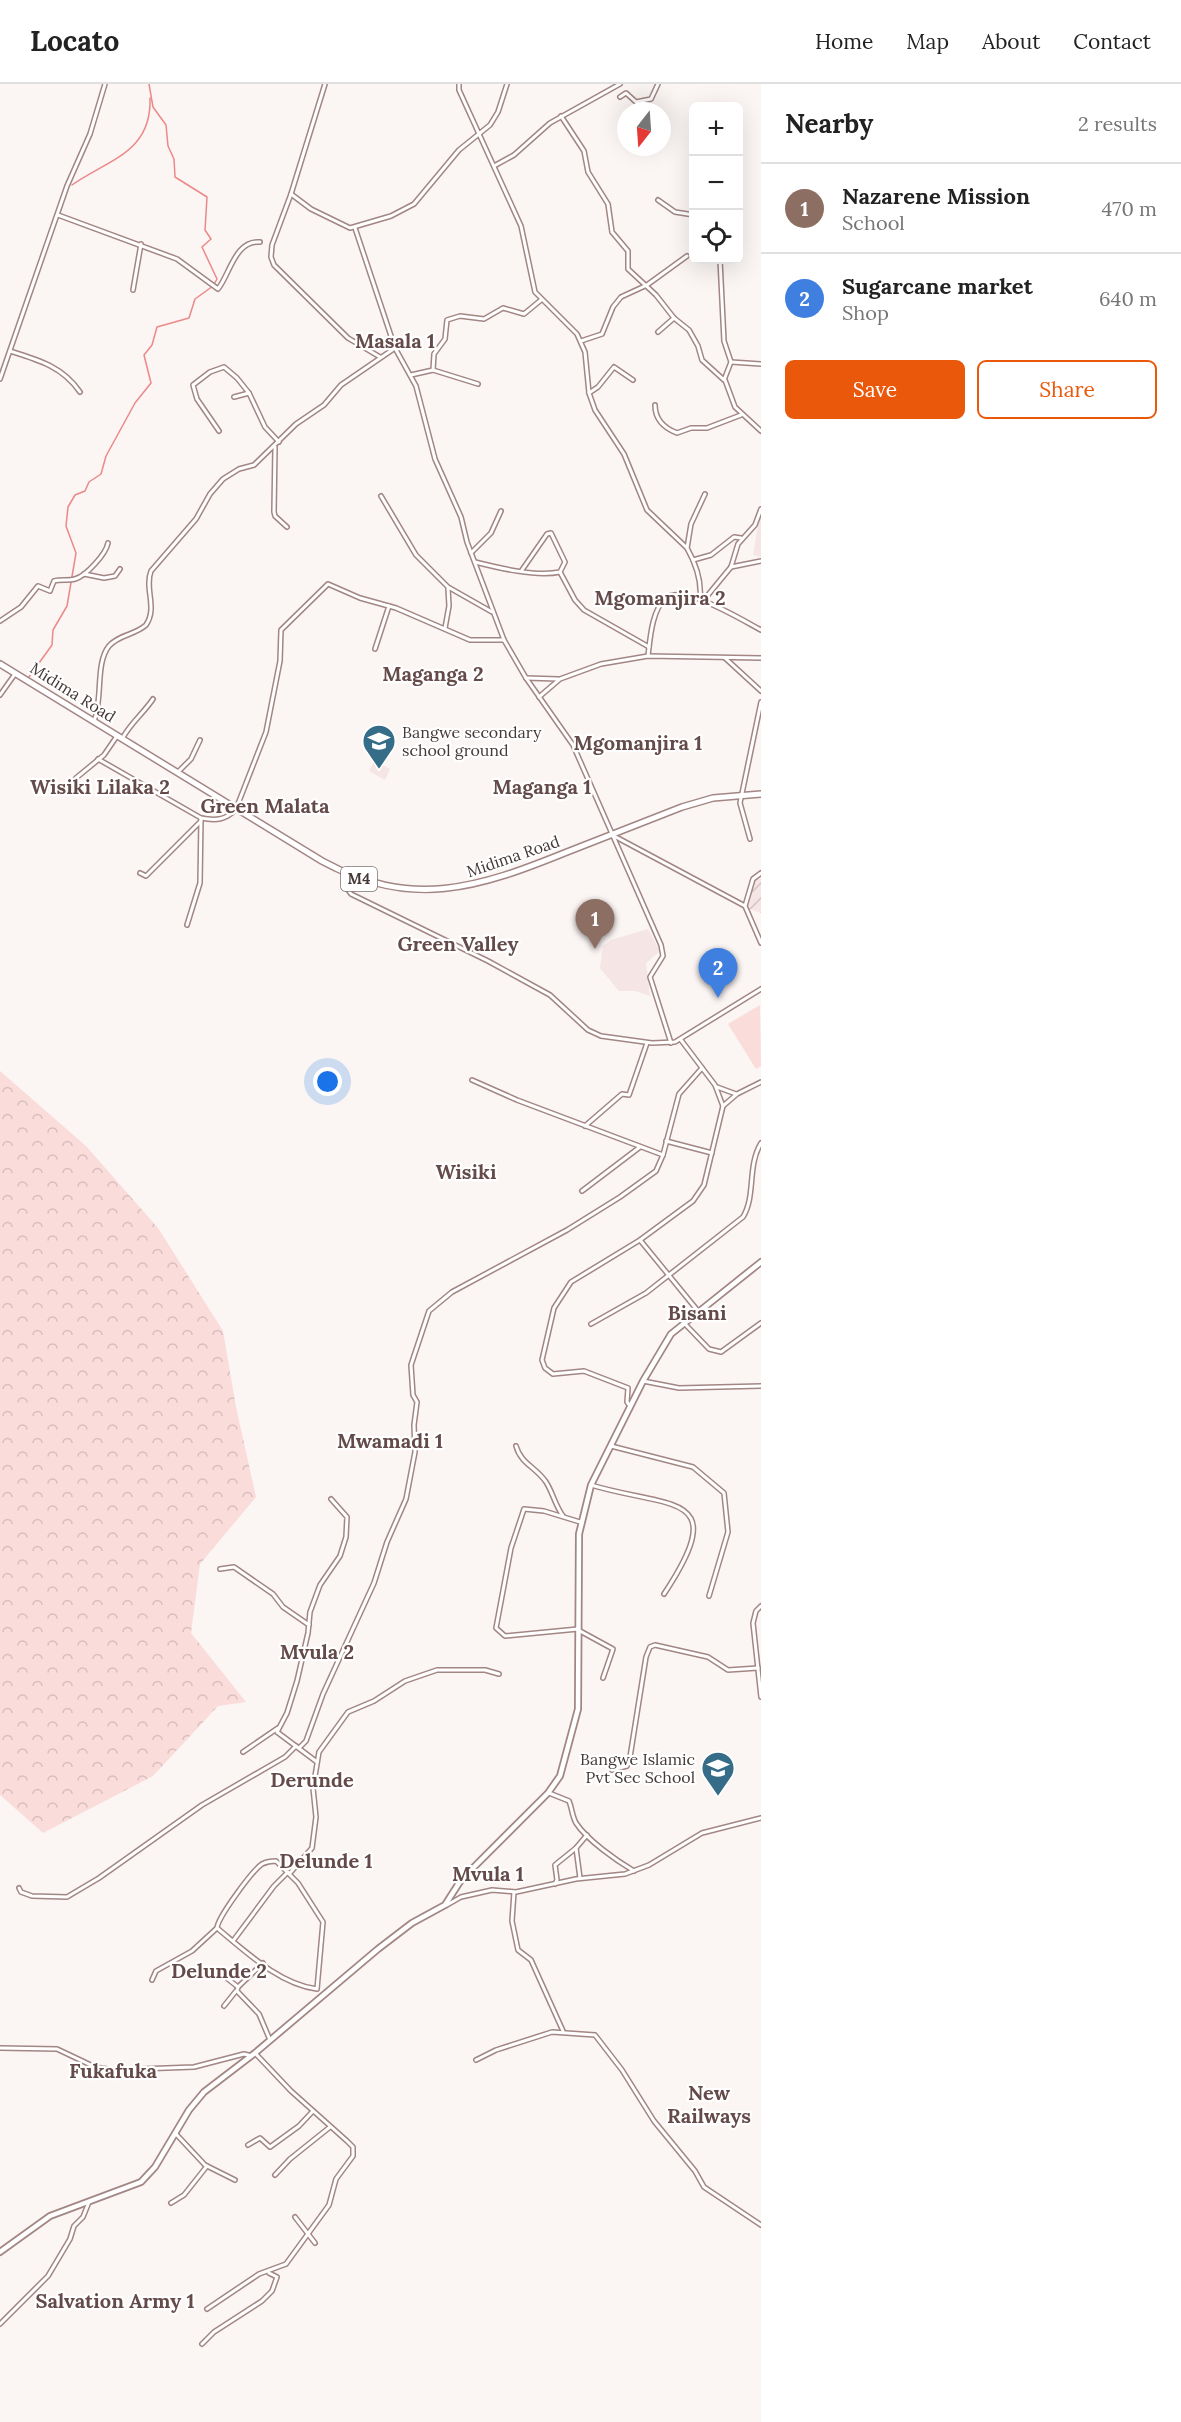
<!DOCTYPE html>
<html lang="en">
<head>
<meta charset="utf-8">
<style>
	:root { --surface:#fff; --page:#f2f2f2; --text:#222; --muted:#767676; --line:#e0e0e0; --accent:#ea580c }
	body { margin:0; font-family:Lora,serif; background:var(--page); color:var(--text) }
	.controls { position:absolute; right:18px; top:18px; display:grid; overflow:hidden; border-radius:9px; box-shadow:0 6px 24px #0002 }
	.controls button { width:54px; height:54px; display:grid; place-items:center; padding:0; border:0; border-bottom:2px solid var(--line); background:var(--surface); color:var(--text); font:30px sans-serif }
	.compass { position:absolute; left:617px; top:18px; width:54px; height:54px; border-radius:50%; background:var(--surface); box-shadow:0 6px 24px #0002; rotate:197deg }
	.you { position:absolute; left:328px; top:998px; width:21px; height:21px; margin:-15px; border:4px solid #fff; border-radius:50%; background:#1a73e8; box-shadow:0 0 0 9px #1a73e833 }
	.badge { display:grid; place-items:center; width:39px; height:39px; border-radius:50%; background:var(--accent); color:#fff; font-size:20px; font-weight:700 }
	.pin { position:absolute; translate:-50% -50px; filter:drop-shadow(0 2px 3px #0008) }
	.pin::after { content:''; position:absolute; top:32px; width:21px; height:18px; background:inherit; clip-path:polygon(0 0,100% 0,50% 100%) }
	.list { margin:0; padding:0; list-style:none }
	h2 { display:flex; justify-content:space-between; align-items:center; height:78px; margin:0; padding:0 24px; font-size:26px }
	h2 small { font-size:20px; font-weight:400; color:var(--muted) }
	.list li { display:grid; grid-template-columns:39px 1fr auto; gap:18px; align-items:center; box-sizing:border-box; height:90px; padding:0 24px; border-top:2px solid var(--line) }
	.list b { display:block; font-size:22px; white-space:nowrap }
	.list p { margin:0; font-size:20px; white-space:nowrap; color:var(--muted) }
	.list em { font-size:20px; font-style:normal; color:var(--muted) }
	.actions { display:flex; gap:12px; padding:18px 24px }
	.actions a { flex:1; padding:14px 0; border:2px solid var(--accent); border-radius:9px; text-align:center; font-size:21px; color:var(--accent) }
	.actions .main { background:var(--accent); color:#fff }
	.icon { flex:none; width:33px; height:33px; fill:none; stroke:currentColor; stroke-width:2; stroke-linecap:round; stroke-linejoin:round }
	.map { position:relative; flex:none; width:761px; height:2338px; overflow:hidden }
	header { display:flex; align-items:center; gap:36px; box-sizing:border-box; height:84px; padding:0 30px; background:var(--surface); border-bottom:2px solid var(--line) }
	header strong { font-size:28px }
	nav { display:flex; gap:33px; margin-inline-start:auto; font-size:21px }
	main { display:flex }
	aside { flex:1; background:var(--surface) }
	.map>svg:first-child { display:block }
	.built { fill:#f5e5e4 }
	.industrial { fill:url(#industrial-furrows) }
	.grass { fill:#fadcda }
	.forest { fill:url(#forest-crowns) }
	.lines { fill:none; stroke-linecap:round; stroke-linejoin:round }
	.stream { stroke:#eb8988; stroke-width:1.5 }
	.street-casing { stroke:#a28684; stroke-width:6 }
	.secondary-casing { stroke:#a28684; stroke-width:8 }
	.primary-casing { stroke:#a28684; stroke-width:8 }
	.street { stroke:#fff; stroke-width:3 }
	.secondary { stroke:#fff; stroke-width:4.5 }
	.primary { stroke:#fff; stroke-width:5 }
	.labels { text-anchor:middle; stroke-width:4.5; stroke-linejoin:round; paint-order:stroke }
	.shield { fill:#fff; stroke:#7d7474; stroke-width:1.5 }
	.shield-label { font-size:15px; font-weight:bold; fill:#453938 }
	.street-label { font-size:16px; fill:#453938; stroke:#fff }
	.poi-label { font-size:16px; fill:#453938; stroke:#fff; text-anchor:start }
	.quarter-label { font-size:20px; font-weight:bold; fill:#644b4a; stroke:#fff }
</style>
</head>
<body>
<header>
<strong>Locato</strong>
<nav><a>Home</a><a>Map</a><a>About</a><a>Contact</a></nav>
</header>
<main>
<div class="map">
<svg width="761" height="2338" viewBox="0 0 761 2338">
	<defs>
		<pattern id="industrial-furrows" width="10" height="10" patternUnits="userSpaceOnUse" patternTransform="scale(1.5)"><rect width="10" height="10" fill="#f5e5e4"/><path d="M-1 1l2-2M0 10L10 0M9 11l2-2" fill="none" stroke="#d3c5c4"/></pattern>
		<pattern id="forest-crowns" width="20" height="18" patternUnits="userSpaceOnUse" patternTransform="scale(1.5)"><rect width="20" height="18" fill="#fadcda"/><path d="M2 6a3 3 0 1 1 6 0M12 15a3 3 0 1 1 6 0" fill="none" stroke="#d8bebc"/></pattern>
	</defs>
	<rect width="100%" height="100%" fill="#fbf5f4"/>
	<!-- built -->
	<g class="built">
		<polygon points="761,422 761,473 753,471"/>
		<polygon points="374,677 390,685 385,696 369,687"/>
		<polygon points="648,845 660,867 646,879 650,912 635,907 619,907 600,884 603,862 611,856"/>
	</g>
	<!-- industrial -->
	<polygon class="industrial" points="761,786 761,829 747,824 746,809 752,795"/>
	<!-- grass -->
	<polygon class="grass" points="760,921 761,982 756,985 728,940"/>
	<!-- forest -->
	<polygon class="forest" points="0,987 86,1062 158,1144 223,1247 236,1323 256,1413 200,1480 191,1549 246,1618 218,1622 153,1692 43,1749 0,1711"/>
	<g class="lines">
		<!-- stream -->
		<g class="stream">
			<path d="M 72,101 C 107,76 152,69 150,14"/>
			<polyline points="29,593 52,561 53,546 67,522 76,469 66,442 68,423 75,411 85,407 89,398 101,390 106,372 135,319 151,299 144,271 152,261 157,243 189,234 195,215 213,202 217,195 202,163 211,155 205,146 207,113 175,93 174,75 168,62 166,41 153,23 149,0"/>
		</g>
		<!-- street casing -->
		<g class="street-casing">
			<g id="street">
				<polyline points="325,0 291,110 272,161 271,173 274,181 348,254 380,273"/>
				<path d="M 459,0 L 459,6 L 521,142 L 535,208 L 577,250 L 585,268 L 589,309 L 595,326 L 624,370 L 647,426 L 687,464 C 696,480 702,496 700,515"/>
				<polyline points="620,13 626,9 636,18 651,15 658,0"/>
				<polyline points="561,32 584,67 588,88 608,120 612,148 628,167 628,185 656,211 674,234 689,246 698,262 702,276 724,296 731,278 724,257 720,176"/>
				<polyline points="494,82 514,71 550,39 620,0"/>
				<polyline points="291,110 311,125 350,144 391,132 414,120 459,66 490,41 498,28 507,0"/>
				<polyline points="658,116 675,128 694,131"/>
				<path d="M 58,131 L 177,175 L 218,205 C 230,190 235,156 260,158"/>
				<polyline points="355,144 395,264 416,302 435,375 461,433 467,458 504,556 526,594 573,661 661,861 663,872 650,893 671,959"/>
				<polyline points="133,206 141,160"/>
				<polyline points="658,248 674,234"/>
				<polyline points="581,257 602,250 613,223 621,213 647,201 687,172"/>
				<path d="M 10,267 C 39,276 63,283 80,308"/>
				<polyline points="731,278 761,280"/>
				<polyline points="433,286 434,270 445,255 447,236 460,232 484,235 503,224 524,230 541,216"/>
				<polyline points="411,291 433,286 478,300"/>
				<polyline points="0,295 67,102 90,50 105,0"/>
				<polyline points="725,296 735,323 761,347"/>
				<polyline points="589,309 598,303 614,283 633,296"/>
				<polyline points="234,313 249,309 265,343 279,358"/>
				<path d="M 655,321 C 655,335 664,344 677,349 L 691,344 L 707,344 L 741,331"/>
				<polyline points="219,347 197,315 193,301 210,288 224,283 237,294 249,309"/>
				<polyline points="275,363 274,428 275,432 287,443"/>
				<polyline points="381,412 416,471 448,503 492,528"/>
				<polyline points="687,464 691,440 705,410"/>
				<polyline points="471,469 491,449 501,427"/>
				<polyline points="693,476 711,471 734,453 741,454"/>
				<path d="M 475,478 C 499,484 536,493 560,488 L 565,478 L 551,449 L 547,450 L 522,486"/>
				<polyline points="731,483 738,460 755,441 761,425"/>
				<polyline points="560,488 575,516 584,526 649,563"/>
				<polyline points="84,490 104,494 115,492 120,485"/>
				<polyline points="703,517 731,483 761,477"/>
				<path d="M 0,537 L 21,523 L 38,502 L 50,507 L 54,497 C 61,495 68,497 75,495 C 86,492 106,470 108,459"/>
				<polyline points="445,544 449,522 448,504"/>
				<polyline points="375,565 389,522"/>
				<path d="M 648,572 C 650,555 652,525 666,514 C 684,500 742,536 761,546"/>
				<polyline points="725,574 761,607"/>
				<polyline points="526,594 558,595"/>
				<polyline points="0,611 15,590"/>
				<polyline points="539,613 560,595 601,580 648,572 761,574"/>
				<path d="M 94,637 C 103,616 95,579 109,562 C 118,551 135,551 146,541 C 158,523 144,505 151,487 L 196,435 L 210,410 L 223,395 L 239,385 L 254,381 L 296,340 L 324,321 L 341,301 L 395,264"/>
				<path d="M 122,655 C 131,638 143,630 153,615"/>
				<path d="M 98,675 L 201,734 C 216,737 226,736 236,725 L 266,648 L 280,577 L 281,546 L 328,500 L 360,514 L 396,524 L 470,556 L 504,556"/>
				<polyline points="178,688 191,675 200,656"/>
				<polyline points="69,707 76,694 104,671 117,652"/>
				<polyline points="614,752 745,822"/>
				<polyline points="750,755 740,719 761,618"/>
				<polyline points="140,789 146,792 201,737"/>
				<polyline points="761,789 753,795 745,822 761,859"/>
				<polyline points="347,790 346,803 351,810 488,877 550,911 588,946 601,952 652,959 675,958 761,905"/>
				<polyline points="187,841 200,799 201,734"/>
				<polyline points="472,996 517,1016 663,1071 679,1010 702,984"/>
				<polyline points="717,1003 736,1010"/>
				<polyline points="723,1022 737,1010 761,998"/>
				<polyline points="585,1042 622,1010 629,1011 647,959"/>
				<polyline points="666,1057 712,1069"/>
				<polyline points="582,1107 640,1063"/>
				<polyline points="640,1156 698,1227"/>
				<path d="M 591,1240 L 646,1209 L 743,1133 C 756,1112 747,1082 761,1059"/>
				<polyline points="685,1240 709,1265 721,1268 761,1239"/>
				<polyline points="643,1297 679,1304 761,1302"/>
				<polyline points="630,1322 627,1318 628,1304 584,1287 553,1290 545,1284 542,1276 554,1224 571,1198 640,1156 693,1117 704,1101 723,1022 715,1001 681,956"/>
				<path d="M 516,1362 C 521,1380 536,1383 546,1398 C 553,1409 555,1421 563,1432"/>
				<polyline points="611,1362 693,1383 724,1409 728,1448 709,1512"/>
				<path d="M 591,1401 C 671,1425 732,1407 664,1510"/>
				<polyline points="220,1485 234,1483 273,1510 283,1523 309,1541"/>
				<polyline points="761,1522 756,1527 753,1539 761,1613"/>
				<polyline points="578,1545 505,1552 496,1544 511,1464 524,1425 544,1427 580,1438"/>
				<polyline points="580,1547 613,1565 603,1594"/>
				<polyline points="299,1664 306,1657 323,1610 374,1499 387,1458 406,1415 415,1368 414,1341 417,1318 413,1311 411,1281 429,1227 452,1208 567,1146 620,1113 656,1087 663,1071"/>
				<polyline points="243,1668 278,1644"/>
				<polyline points="317,1678 277,1648 287,1629 297,1597 308,1549 310,1528 320,1501 340,1472 346,1453 347,1433 331,1415"/>
				<polyline points="612,1686 627,1682 630,1673 646,1573 650,1563 655,1561 708,1573 728,1586 758,1584"/>
				<path d="M 549,1709 L 569,1717 C 572,1724 572,1732 576,1739 C 587,1756 617,1777 634,1787"/>
				<path d="M 276,1777 L 298,1799 L 323,1838 L 317,1905 C 279,1900 245,1867 217,1844 C 218,1833 252,1787 262,1780 C 266,1778 271,1777 276,1777 Z"/>
				<polyline points="290,1789 312,1764 316,1733 313,1704 319,1668 348,1628 374,1617 405,1597 437,1586 485,1586 499,1590"/>
				<polyline points="580,1794 576,1764 587,1751"/>
				<polyline points="555,1800 557,1796 555,1781 576,1764"/>
				<polyline points="19,1804 21,1808 32,1812 67,1813 99,1794 202,1721 285,1673 296,1662"/>
				<polyline points="514,1808 512,1837 518,1866 531,1876 563,1947"/>
				<polyline points="447,1821 461,1813 492,1806 516,1808 576,1795 625,1790 649,1781 702,1749 761,1734"/>
				<polyline points="233,1857 274,1802 288,1788"/>
				<polyline points="214,1893 219,1888 238,1903 237,1907 259,1930 270,1956"/>
				<polyline points="152,1896 156,1887 192,1867 217,1844"/>
				<polyline points="238,1903 263,1879"/>
				<polyline points="224,1922 236,1907"/>
				<polyline points="0,1964 57,1965 95,1983 113,1986 194,1983 244,1970 252,1972"/>
				<polyline points="476,1976 496,1966 552,1948 595,1951 622,1986 654,2037 695,2087 704,2103 761,2141"/>
				<polyline points="176,2050 205,2081 235,2096"/>
				<polyline points="248,2061 260,2054 270,2063 299,2042 313,2027"/>
				<polyline points="275,2091 290,2075 330,2043"/>
				<polyline points="171,2119 184,2111 207,2082"/>
				<polyline points="295,2133 315,2159"/>
				<polyline points="207,2225 259,2190 286,2180 329,2121 336,2095 353,2072 353,2063 347,2057 291,2007 255,1969"/>
				<polyline points="0,2240 48,2192 70,2155 74,2142 83,2133 89,2118"/>
				<polyline points="202,2260 214,2248 262,2217 272,2207 277,2193 269,2189"/>
			</g>
		</g>
		<!-- secondary casing -->
		<g class="secondary-casing">
			<polyline id="secondary" points="0,2168 50,2132 141,2098 155,2083 189,2026 204,2008 255,1969 378,1865 412,1839 445,1821 461,1796 548,1709 560,1692 578,1625 579,1450 591,1401 643,1297 671,1250 761,1178"/>
		</g>
		<!-- primary casing -->
		<g class="primary-casing">
			<path id="primary" d="M 0,580 L 322,777 C 412,826 478,804 567,768 C 605,753 644,738 682,723 L 713,714 L 761,710"/>
		</g>
		<!-- street -->
		<use href="#street" class="street"/>
		<!-- secondary -->
		<use href="#secondary" class="secondary"/>
		<!-- primary -->
		<use href="#primary" class="primary"/>
	</g>
	<!-- icons -->
	<defs>
		<g id="school-pin" transform="scale(1.725)"><path d="M0 17L-7.5 6A9.5 9.5 0 1 1 7.5 6Z" fill="#356c87" stroke="#fff"/><path d="M0-5L7-2L0 1L-7-2ZM-4 1L0 2.5L4 1V4Q0 6-4 4Z" fill="#fff"/></g>
	</defs>
	<g fill-rule="evenodd">
		<use href="#school-pin" x="379" y="657"/>
		<use href="#school-pin" x="718" y="1684"/>
	</g>
	<g class="labels">
		<!-- shield labels -->
		<rect class="shield" x="341" y="783" width="36" height="24" rx="4.5"/>
		<g class="shield-label">
			<text x="359" y="800">M4</text>
		</g>
		<!-- street labels -->
		<g class="street-label">
			<text transform="translate(73 608) rotate(32)" y="6">Midima Road</text>
			<text transform="translate(513 772) rotate(-19)" y="6">Midima Road</text>
		</g>
		<!-- poi labels -->
		<g class="poi-label">
			<text x="402" y="654">Bangwe secondary<tspan x="402" dy="18">school ground</tspan></text>
			<text x="695" y="1681" text-anchor="end">Bangwe Islamic<tspan x="695" dy="18">Pvt Sec School</tspan></text>
		</g>
		<!-- quarter labels -->
		<g class="quarter-label">
			<text x="395" y="264">Masala 1</text>
			<text x="660" y="521">Mgomanjira 2</text>
			<text x="433" y="597">Maganga 2</text>
			<text x="638" y="666">Mgomanjira 1</text>
			<text x="100" y="710">Wisiki Lilaka 2</text>
			<text x="542" y="710">Maganga 1</text>
			<text x="265" y="729">Green Malata</text>
			<text x="458" y="867">Green Valley</text>
			<text x="466" y="1095">Wisiki</text>
			<text x="697" y="1236">Bisani</text>
			<text x="390" y="1364">Mwamadi 1</text>
			<text x="317" y="1575">Mvula 2</text>
			<text x="312" y="1703">Derunde</text>
			<text x="326" y="1784">Delunde 1</text>
			<text x="488" y="1797">Mvula 1</text>
			<text x="219" y="1894">Delunde 2</text>
			<text x="113" y="1994">Fukafuka</text>
			<text x="709" y="2016">New<tspan x="709" dy="23">Railways</tspan></text>
			<text x="115" y="2224">Salvation Army 1</text>
		</g>
	</g>
</svg>
<div class="controls">
<button>+</button>
<button>−</button>
<button><svg class="icon" aria-label="locate" viewBox="0 0 24 24"><circle cx="12" cy="12" r="6"/><path d="M12 2v4M12 18v4M2 12h4M18 12h4"/></svg></button>
</div>
<svg class="compass" viewBox="-18 -18 36 36"><path d="M0-13l5 13h-10z" fill="#e53935"/><path d="M0 13l5-13h-10z" fill="#767676"/></svg>
<div class="you"></div>
<div class="pin badge" style="left:595px;top:865px;background:#8d6e63">1</div>
<div class="pin badge" style="left:718px;top:914px;background:#3f7fe0">2</div>
</div>
<aside>
<h2>Nearby<small>2 results</small></h2>
<ul class="list">
<li><span class="badge" style="background:#8d6e63">1</span><div><b>Nazarene Mission</b><p>School</p></div><em>470 m</em></li>
<li><span class="badge" style="background:#3f7fe0">2</span><div><b>Sugarcane market</b><p>Shop</p></div><em>640 m</em></li>
</ul>
<div class="actions"><a class="main">Save</a><a>Share</a></div>
</aside>
</main>
</body>
</html>
